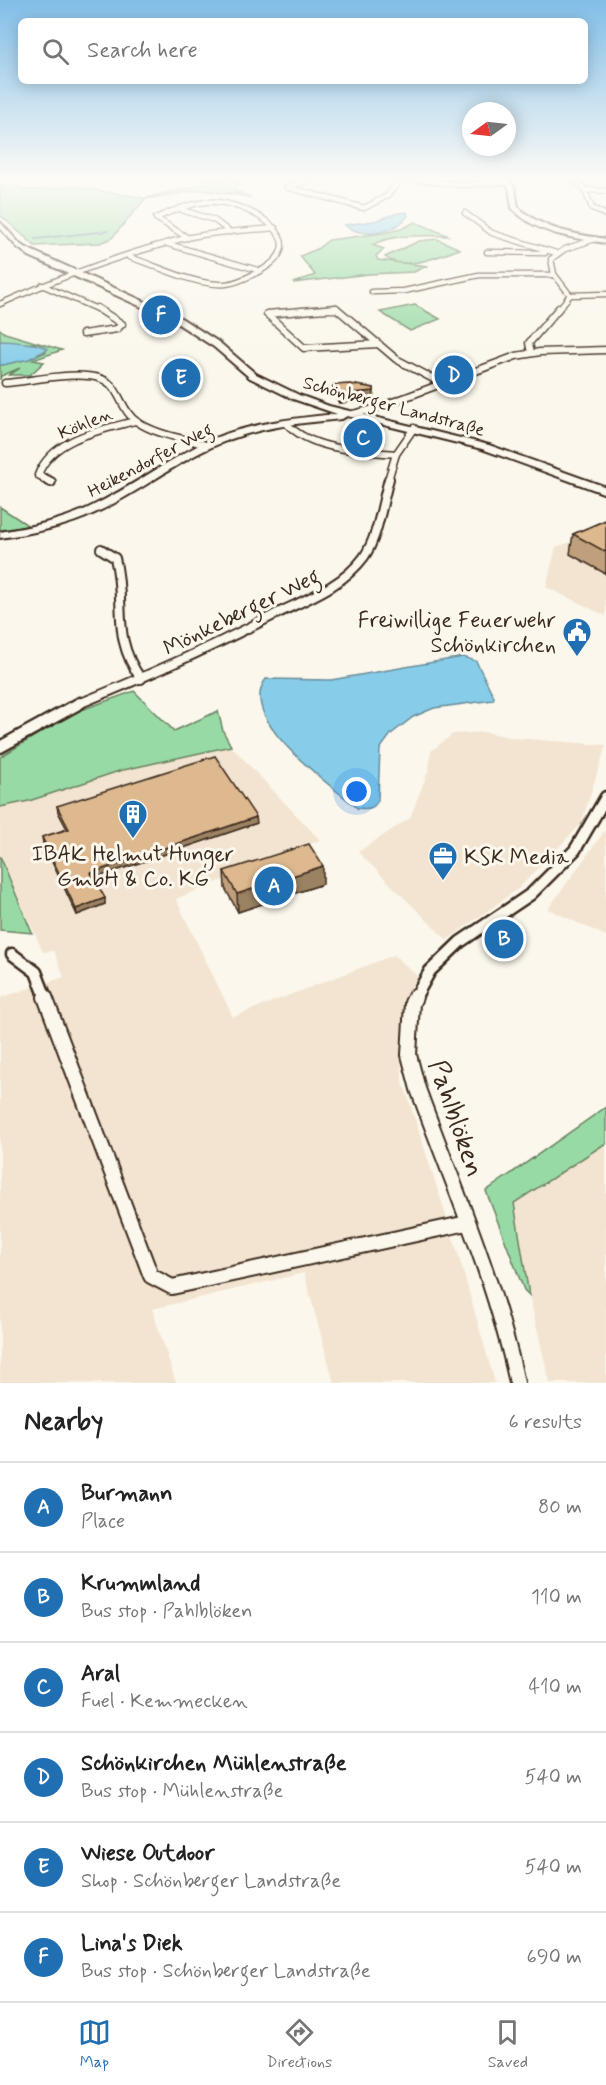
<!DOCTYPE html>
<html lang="en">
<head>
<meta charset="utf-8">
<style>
	:root { --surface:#fff; --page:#f2f2f2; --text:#222; --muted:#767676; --line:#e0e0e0; --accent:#1f6fb2 }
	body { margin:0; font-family:Mynerve,sans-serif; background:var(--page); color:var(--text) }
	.compass { position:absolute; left:462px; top:102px; width:54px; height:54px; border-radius:50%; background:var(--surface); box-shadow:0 3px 15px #0003; rotate:255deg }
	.you { position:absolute; left:357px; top:792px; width:21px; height:21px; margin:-15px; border:4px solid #fff; border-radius:50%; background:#1a73e8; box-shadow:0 0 0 9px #1a73e833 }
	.badge { display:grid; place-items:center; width:39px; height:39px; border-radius:50%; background:var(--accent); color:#fff; font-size:20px; font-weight:700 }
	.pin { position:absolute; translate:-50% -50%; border:3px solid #fff; box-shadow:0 2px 6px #0006 }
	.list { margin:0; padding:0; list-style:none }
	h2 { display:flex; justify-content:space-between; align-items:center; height:78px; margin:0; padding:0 24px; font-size:26px }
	h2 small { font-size:20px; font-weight:400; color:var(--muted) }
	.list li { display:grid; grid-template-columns:39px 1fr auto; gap:18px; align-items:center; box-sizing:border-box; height:90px; padding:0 24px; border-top:2px solid var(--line) }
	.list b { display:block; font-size:22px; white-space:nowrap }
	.list p { margin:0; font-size:20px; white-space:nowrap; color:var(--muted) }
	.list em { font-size:20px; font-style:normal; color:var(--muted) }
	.icon { flex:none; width:33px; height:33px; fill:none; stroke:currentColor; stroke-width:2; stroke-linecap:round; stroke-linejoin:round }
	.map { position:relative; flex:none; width:606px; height:1383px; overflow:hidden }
	.search { position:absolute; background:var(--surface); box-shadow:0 3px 15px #0003; left:18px; right:18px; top:18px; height:66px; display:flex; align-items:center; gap:15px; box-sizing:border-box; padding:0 21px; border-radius:9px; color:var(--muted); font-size:22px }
	.sheet { height:618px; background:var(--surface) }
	nav { display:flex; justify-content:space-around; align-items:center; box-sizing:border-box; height:84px; border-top:2px solid var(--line); background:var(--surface); font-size:16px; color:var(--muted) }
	nav a { display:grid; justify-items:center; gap:3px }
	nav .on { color:var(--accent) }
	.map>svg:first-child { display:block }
	.built { fill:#f2e4d0 }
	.green { fill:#98daa5; stroke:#6a8262; stroke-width:1.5 }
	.water { fill:#87cde9; stroke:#698c98; stroke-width:1.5 }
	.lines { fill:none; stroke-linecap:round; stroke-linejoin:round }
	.stream { stroke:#698c98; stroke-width:2 }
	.street-far4-casing { stroke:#3b2a1e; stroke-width:7 }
	.street-far3-casing { stroke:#3b2a1e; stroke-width:9 }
	.street-far2-casing { stroke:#3b2a1e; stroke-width:12 }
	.street-far1-casing { stroke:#3b2a1e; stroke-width:15 }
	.street-casing { stroke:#3b2a1e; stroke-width:18 }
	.secondary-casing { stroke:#3b2a1e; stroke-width:4 }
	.street-far4 { stroke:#fbf7ec; stroke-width:4.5 }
	.street-far3 { stroke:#fbf7ec; stroke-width:6 }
	.street-far2 { stroke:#fbf7ec; stroke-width:8 }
	.street-far1 { stroke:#fbf7ec; stroke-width:10 }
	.street { stroke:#fbf7ec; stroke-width:14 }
	.secondary { fill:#fbf7ec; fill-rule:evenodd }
	.wall { fill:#bf9f7b; stroke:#3b2a1e; stroke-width:1.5 }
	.shaded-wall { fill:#9b8264; stroke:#3b2a1e; stroke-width:1.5 }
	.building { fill:#deb98f; stroke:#3b2a1e; stroke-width:1.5 }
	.labels { text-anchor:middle; stroke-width:6; stroke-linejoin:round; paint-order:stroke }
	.far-street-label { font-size:18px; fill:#3b2a1e; stroke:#fbf7ec }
	.street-label { font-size:22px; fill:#3b2a1e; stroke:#fbf7ec }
	.poi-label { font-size:22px; fill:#3b2a1e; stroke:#fbf7ec; text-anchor:end }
	.near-street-label { font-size:27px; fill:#3b2a1e; stroke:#fbf7ec }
</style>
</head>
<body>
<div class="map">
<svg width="606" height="1383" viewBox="0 0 606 1383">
	<rect width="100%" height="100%" fill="#fbf7ec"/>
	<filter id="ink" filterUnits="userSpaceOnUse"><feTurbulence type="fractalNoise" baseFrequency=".0167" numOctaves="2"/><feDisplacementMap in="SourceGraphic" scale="12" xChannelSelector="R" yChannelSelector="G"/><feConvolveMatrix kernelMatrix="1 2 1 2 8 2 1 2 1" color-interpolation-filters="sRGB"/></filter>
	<g filter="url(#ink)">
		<!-- built -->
		<g class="built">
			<polygon points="606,531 606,616 546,587 556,547"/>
			<polygon points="486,732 513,738 606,745 581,824 519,888 447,940 358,852 410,818 429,769 431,751 453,734"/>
			<polygon points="231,746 320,840 176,899 233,1017 394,955 418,977 406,996 400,1044 402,1079 457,1250 495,1383 334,1383 304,1273 152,1309 176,1383 0,1383 0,998 64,977 54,951 43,952 0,856 0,807 29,801 119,771"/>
			<polygon points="606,829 606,936 548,909"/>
			<polygon points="606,1143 606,1383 550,1383 529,1295 514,1203"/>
		</g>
		<!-- green -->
		<g class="green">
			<polygon points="202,178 246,178 241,180 235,191 251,197 201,190 145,199 112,238 100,243 35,246 0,215 0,186 15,185 25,190 38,190 71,186 145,198 213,182"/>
			<path d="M 415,222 L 449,236 C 424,236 395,233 372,245 L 384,249 L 376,256 L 378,260 L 427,266 L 414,272 L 369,274 L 293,283 L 315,275 L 300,256 L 317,249 L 329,240 L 383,233 L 401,229 Z"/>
			<path d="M 437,239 L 460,249 C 440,256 405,272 385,257 L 419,241 Z"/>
			<polygon points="415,305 440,319 410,331 380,312"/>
			<polygon points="0,329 5,333 62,350 33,360 44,362 30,375 9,375 20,368 1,376 0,380 0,365 29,359 46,352 38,343 13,344 0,341"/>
			<polygon points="0,507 29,526 0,530"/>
			<polygon points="134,691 174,731 218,711 223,731 231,746 119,771 29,801 0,807 0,757 73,713"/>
			<polygon points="0,856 32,933 0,930"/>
			<polygon points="606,1107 606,1143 514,1203 529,1295 524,1290 486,1191"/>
		</g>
		<!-- water -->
		<g class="water">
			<path d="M 398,213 L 407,212 L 408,216 C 393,234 363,239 344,225 L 374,221 Z"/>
			<path d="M 0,341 C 9,341 43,344 48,349 L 29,359 L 3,365 L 0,365 Z"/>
			<path d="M 463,657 L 476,661 L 494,697 L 493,700 L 434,708 L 413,717 L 391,734 L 380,749 L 378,800 C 374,810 366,809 357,808 C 330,784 235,719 266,679 L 331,680 Z"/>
		</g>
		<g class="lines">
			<!-- stream -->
			<g class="stream">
				<polyline points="239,179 242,178"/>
				<polyline points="227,192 248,197"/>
				<polyline points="35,239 108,231"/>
			</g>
			<!-- street-far4 casing -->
			<g class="street-far4-casing">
				<g id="street-far4">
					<polyline points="317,178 287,187 364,208 387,196 402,178"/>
					<polyline points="404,178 462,185 508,182"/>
					<polyline points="569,178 583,186 592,208 606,215"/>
					<polyline points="588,190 606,191"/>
					<polyline points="182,210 214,220 230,232"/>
					<polyline points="465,213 492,233 556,253"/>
					<polyline points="168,244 261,271"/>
					<polyline points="487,252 545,253"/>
					<path d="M 129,257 C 159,266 194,286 226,284 C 238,283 250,276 260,271 C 315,241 253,206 218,202 C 198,200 174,210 156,218 L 188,238"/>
					<polyline points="42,285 99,310"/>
					<polyline points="372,292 404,291 479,275 553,275"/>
					<polyline points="570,295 606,294"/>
					<path d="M 0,304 C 56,279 115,257 174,241 C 207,232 241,231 275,228"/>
					<polyline points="318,310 338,310"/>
					<polyline points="558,310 570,295 554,274 551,259 565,249 595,239"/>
				</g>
			</g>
			<!-- street-far3 casing -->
			<g class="street-far3-casing">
				<g id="street-far3">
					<polyline points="336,308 396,359 441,383"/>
					<polyline points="267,314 336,308"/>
					<polyline points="267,314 304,348 379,344"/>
					<polyline points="83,334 117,329 122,324 97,308"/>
					<polyline points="531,353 529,343 559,308"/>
					<path d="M 5,383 C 32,381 77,370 102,379 C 120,386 121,411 136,421 C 156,435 183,438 206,445"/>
					<polyline points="353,414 374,409 516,356 540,352 606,350"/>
					<path d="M 286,423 C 312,451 360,451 396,454"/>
					<path d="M 48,480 L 38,475 C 52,438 101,430 135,421"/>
					<polyline points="388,480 396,454 414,428"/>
				</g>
			</g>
			<!-- street-far2 casing -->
			<g class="street-far2-casing">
				<g id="street-far2">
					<polyline points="45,479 51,482"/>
					<path d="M 101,549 L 115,558 C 127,605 110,635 141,679"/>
					<path d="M 76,705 C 143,678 208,649 272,616 C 304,600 342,587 364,557 C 378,537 382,503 389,479"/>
				</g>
			</g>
			<!-- street-far1 casing -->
			<g class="street-far1-casing">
				<g id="street-far1">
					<polyline points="0,747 80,703"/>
					<polyline points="12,954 36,972 46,998"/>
					<polyline points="415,998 430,971 460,942 531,894 575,850 606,797"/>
				</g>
			</g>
			<!-- street casing -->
			<g class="street-casing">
				<g id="street">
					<polyline points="45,997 151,1276 172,1287 467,1223"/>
					<path d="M 415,997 L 412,1003 L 409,1055 L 418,1089 C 453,1185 496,1282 517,1383"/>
				</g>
			</g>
			<!-- secondary casing -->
			<g class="secondary-casing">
				<g id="secondary">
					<path d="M 501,178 L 508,178 L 515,188 L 518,207 C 542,230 575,234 606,239 L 606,243 C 573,238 535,234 512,208 L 509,188 Z"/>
					<path d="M 0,222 L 21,245 L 35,252 L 181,318 L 220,343 L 256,374 L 299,395 L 329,406 L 489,445 L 606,487 L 606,494 L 482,449 L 347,416 L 342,419 C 301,423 259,427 221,443 C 177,461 140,492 97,512 C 67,527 33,533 0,538 L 0,532 C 30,527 60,521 88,508 C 131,488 169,458 212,439 C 252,423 295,418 337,414 L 293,399 L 250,378 L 214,347 L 175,322 L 29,256 L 17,247 L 0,228 Z"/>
				</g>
			</g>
			<!-- street-far4 -->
			<use href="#street-far4" class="street-far4"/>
			<!-- street-far3 -->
			<use href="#street-far3" class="street-far3"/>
			<!-- street-far2 -->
			<use href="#street-far2" class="street-far2"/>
			<!-- street-far1 -->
			<use href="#street-far1" class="street-far1"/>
			<!-- street -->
			<use href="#street" class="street"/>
			<!-- secondary -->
			<use href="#secondary" class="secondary"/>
		</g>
		<!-- wall -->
		<g class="wall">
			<polygon points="333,385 374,388 373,400 339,403 333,394"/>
			<polygon points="606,520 606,574 570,554 573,534"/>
			<polygon points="57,806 257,823 94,878 105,904 77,915 43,843 42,837 67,829 58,812"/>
			<polygon points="224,871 323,884 238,912 225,888"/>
		</g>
		<!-- shaded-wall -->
		<g class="shaded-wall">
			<polygon points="374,391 373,400 339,403 339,394"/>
			<polygon points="256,817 257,823 92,879 91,873"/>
			<polygon points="323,866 323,884 238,912 237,894"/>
			<polygon points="105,898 105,904 77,915 76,909"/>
		</g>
		<!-- building -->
		<g class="building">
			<polygon points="350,384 374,388 374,391 339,394 333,385"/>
			<polygon points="606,520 606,552 573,534"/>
			<polygon points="215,756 256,817 91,873 105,898 76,909 42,837 69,829 57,806"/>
			<polygon points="309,844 323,866 237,894 224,871"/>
		</g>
	</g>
	<!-- sky -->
	<linearGradient id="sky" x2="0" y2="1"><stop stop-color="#81bee8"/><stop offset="0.48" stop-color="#fdfbf6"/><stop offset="1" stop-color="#fdfbf6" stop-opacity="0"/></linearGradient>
	<rect width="606" height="372" fill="url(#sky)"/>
	<!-- icons -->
	<defs>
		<g id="civic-pin" transform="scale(1.5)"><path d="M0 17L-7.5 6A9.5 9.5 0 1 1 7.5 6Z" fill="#1f6fb2" stroke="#fbf7ec"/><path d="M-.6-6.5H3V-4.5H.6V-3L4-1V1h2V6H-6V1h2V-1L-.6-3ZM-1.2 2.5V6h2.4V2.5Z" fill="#fff"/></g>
		<g id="building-pin" transform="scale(1.5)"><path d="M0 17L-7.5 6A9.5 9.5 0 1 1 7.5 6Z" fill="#1f6fb2" stroke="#fbf7ec"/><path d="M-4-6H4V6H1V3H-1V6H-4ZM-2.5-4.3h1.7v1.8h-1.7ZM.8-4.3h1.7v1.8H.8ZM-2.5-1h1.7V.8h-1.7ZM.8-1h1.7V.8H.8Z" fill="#fff"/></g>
		<g id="office-pin" transform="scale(1.5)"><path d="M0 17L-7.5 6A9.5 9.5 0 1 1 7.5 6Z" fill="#1f6fb2" stroke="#fbf7ec"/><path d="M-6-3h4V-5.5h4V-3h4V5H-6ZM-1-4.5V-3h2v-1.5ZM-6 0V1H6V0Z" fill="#fff"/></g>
	</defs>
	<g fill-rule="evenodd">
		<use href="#civic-pin" x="577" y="632"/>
		<use href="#building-pin" x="133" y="814"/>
		<use href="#office-pin" x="443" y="856"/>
	</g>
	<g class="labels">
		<!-- far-street labels -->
		<g class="far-street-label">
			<text transform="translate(394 406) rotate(15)" y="6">Schönberger Landstraße</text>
			<text transform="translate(85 423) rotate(-22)" y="6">Köhlen</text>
			<text transform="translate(150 460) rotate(-28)" y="6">Heikendorfer Weg</text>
		</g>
		<!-- street labels -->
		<g class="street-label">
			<text transform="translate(241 611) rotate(-26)" y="8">Mönkeberger Weg</text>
		</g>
		<!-- poi labels -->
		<g class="poi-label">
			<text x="556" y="627">Freiwillige Feuerwehr<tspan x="556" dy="25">Schönkirchen</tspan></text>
			<text x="133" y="861" text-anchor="middle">IBAK Helmut Hunger<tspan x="133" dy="25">GmbH &amp; Co. KG</tspan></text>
			<text x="464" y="864" text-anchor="start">KSK Media</text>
		</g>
		<!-- near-street labels -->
		<g class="near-street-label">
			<text transform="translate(457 1118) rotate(71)" y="9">Pahlblöken</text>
		</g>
	</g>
</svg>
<svg class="compass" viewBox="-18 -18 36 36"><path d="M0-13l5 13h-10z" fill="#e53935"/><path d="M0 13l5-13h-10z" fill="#767676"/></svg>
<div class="you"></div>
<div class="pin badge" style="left:274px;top:886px">A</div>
<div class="pin badge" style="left:504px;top:939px">B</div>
<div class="pin badge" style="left:363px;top:438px">C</div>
<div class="pin badge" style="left:454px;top:375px">D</div>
<div class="pin badge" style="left:181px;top:378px">E</div>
<div class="pin badge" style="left:161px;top:315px">F</div>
<div class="search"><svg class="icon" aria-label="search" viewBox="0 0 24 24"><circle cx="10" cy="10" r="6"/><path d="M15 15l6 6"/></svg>Search here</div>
</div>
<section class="sheet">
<h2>Nearby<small>6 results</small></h2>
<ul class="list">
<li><span class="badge">A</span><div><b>Burmann</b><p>Place</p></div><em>80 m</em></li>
<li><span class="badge">B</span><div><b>Krummland</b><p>Bus stop · Pahlblöken</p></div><em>110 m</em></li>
<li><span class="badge">C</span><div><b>Aral</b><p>Fuel · Kemmecken</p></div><em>410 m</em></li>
<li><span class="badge">D</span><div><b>Schönkirchen Mühlenstraße</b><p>Bus stop · Mühlenstraße</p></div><em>540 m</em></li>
<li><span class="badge">E</span><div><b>Wiese Outdoor</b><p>Shop · Schönberger Landstraße</p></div><em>540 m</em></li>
<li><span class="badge">F</span><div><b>Lina's Diek</b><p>Bus stop · Schönberger Landstraße</p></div><em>690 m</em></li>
</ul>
</section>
<nav>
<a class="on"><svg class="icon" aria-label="map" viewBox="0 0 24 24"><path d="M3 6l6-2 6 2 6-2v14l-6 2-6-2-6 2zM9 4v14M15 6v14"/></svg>Map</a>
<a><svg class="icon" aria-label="directions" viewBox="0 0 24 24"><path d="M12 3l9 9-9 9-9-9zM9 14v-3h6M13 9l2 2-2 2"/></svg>Directions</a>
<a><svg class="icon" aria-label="saved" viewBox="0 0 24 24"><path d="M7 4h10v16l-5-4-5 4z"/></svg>Saved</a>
</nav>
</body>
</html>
